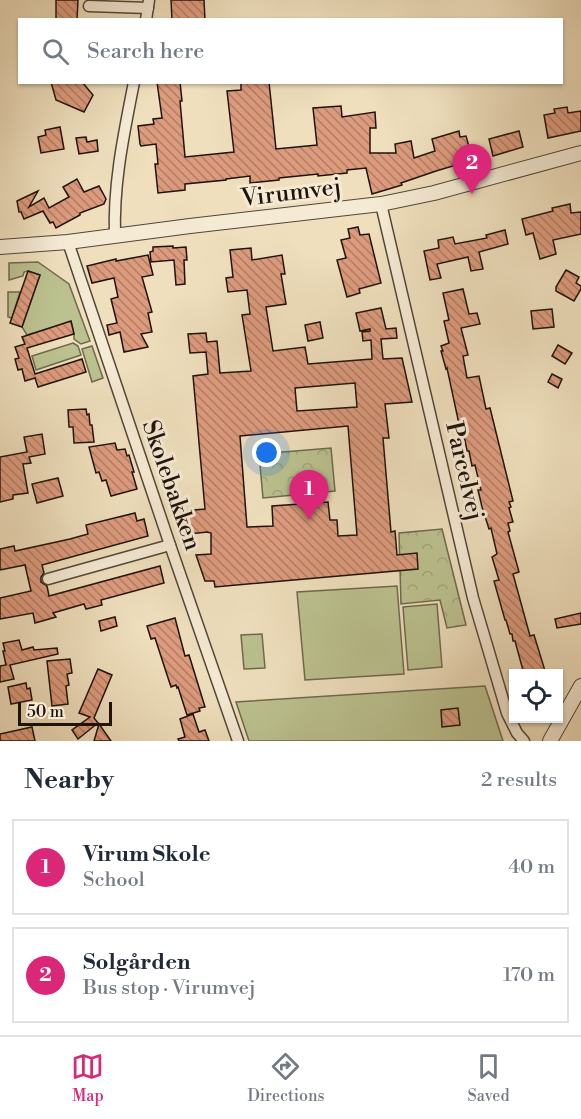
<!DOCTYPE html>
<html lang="en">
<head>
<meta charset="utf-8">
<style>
	:root { --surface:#fff; --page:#f6f6f7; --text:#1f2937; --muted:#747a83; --line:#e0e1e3; --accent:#db2777 }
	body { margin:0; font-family:"Libre Bodoni",serif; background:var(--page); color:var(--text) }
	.controls { position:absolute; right:18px; bottom:18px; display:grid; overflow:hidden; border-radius:0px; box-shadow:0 2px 4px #0004 }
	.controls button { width:54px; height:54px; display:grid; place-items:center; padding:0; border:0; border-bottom:2px solid var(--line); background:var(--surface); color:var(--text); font:30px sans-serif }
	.scale { position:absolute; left:18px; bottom:15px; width:94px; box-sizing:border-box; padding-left:6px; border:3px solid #1f130c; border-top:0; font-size:16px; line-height:21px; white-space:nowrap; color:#1f130c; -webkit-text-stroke:4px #f5ead4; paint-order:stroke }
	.you { position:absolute; left:267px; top:453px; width:21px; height:21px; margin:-15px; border:4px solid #fff; border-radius:50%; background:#1a73e8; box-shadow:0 0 0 9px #1a73e833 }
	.badge { display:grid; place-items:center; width:39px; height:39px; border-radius:50%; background:var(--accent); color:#fff; font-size:20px; font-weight:700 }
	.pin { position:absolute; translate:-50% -50px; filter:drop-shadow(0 2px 3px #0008) }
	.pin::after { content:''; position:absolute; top:32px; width:21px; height:18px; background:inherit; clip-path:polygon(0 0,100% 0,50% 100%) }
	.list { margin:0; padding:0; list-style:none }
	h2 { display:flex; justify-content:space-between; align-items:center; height:78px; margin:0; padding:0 24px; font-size:26px }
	h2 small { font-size:20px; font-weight:400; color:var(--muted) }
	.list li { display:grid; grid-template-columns:39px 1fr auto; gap:18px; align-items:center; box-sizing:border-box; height:96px; margin:0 12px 12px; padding:0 12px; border:2px solid var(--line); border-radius:0px }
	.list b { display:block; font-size:22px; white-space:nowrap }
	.list p { margin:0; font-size:20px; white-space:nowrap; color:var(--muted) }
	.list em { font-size:20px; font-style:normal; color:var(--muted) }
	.icon { flex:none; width:33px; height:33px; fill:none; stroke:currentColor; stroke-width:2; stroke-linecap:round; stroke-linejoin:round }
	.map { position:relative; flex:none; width:581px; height:741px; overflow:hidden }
	.search { position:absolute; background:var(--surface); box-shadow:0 2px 4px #0004; left:18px; right:18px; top:18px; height:66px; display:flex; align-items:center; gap:15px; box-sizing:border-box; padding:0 21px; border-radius:0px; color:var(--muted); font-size:22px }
	.sheet { height:294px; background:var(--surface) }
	nav { display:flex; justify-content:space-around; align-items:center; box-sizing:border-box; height:84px; border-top:2px solid var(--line); background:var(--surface); font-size:16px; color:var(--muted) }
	nav a { display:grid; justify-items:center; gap:3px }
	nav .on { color:var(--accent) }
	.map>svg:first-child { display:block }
	.grass { fill:#bbc18f; stroke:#6d6a4e; stroke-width:1.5 }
	.park { fill:url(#park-crowns); stroke:#6d6a4e; stroke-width:1.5 }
	.building { fill:url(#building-back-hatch); stroke:#1f130c; stroke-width:1.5; fill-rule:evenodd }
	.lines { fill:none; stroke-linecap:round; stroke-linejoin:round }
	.minor-casing { stroke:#534638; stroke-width:13 }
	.tertiary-casing { stroke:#534638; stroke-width:16 }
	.minor { stroke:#f5ead4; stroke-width:10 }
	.tertiary { stroke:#f5ead4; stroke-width:14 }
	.labels { text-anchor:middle; stroke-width:6; stroke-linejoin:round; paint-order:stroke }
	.street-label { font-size:24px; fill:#1f130c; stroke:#f5ead4 }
</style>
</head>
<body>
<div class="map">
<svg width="581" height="741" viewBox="0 0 581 741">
	<defs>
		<pattern id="park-crowns" width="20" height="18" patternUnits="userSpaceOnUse" patternTransform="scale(1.5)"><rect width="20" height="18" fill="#bbc18f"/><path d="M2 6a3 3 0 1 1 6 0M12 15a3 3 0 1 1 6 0" fill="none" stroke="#a0a57a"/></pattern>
		<pattern id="building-back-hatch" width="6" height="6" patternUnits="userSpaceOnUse" patternTransform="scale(1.5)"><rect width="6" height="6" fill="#dd9b7d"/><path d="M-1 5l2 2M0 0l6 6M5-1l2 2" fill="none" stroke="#b37d65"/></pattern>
	</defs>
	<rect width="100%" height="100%" fill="#efdfbd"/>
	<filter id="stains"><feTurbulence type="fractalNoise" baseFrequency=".00333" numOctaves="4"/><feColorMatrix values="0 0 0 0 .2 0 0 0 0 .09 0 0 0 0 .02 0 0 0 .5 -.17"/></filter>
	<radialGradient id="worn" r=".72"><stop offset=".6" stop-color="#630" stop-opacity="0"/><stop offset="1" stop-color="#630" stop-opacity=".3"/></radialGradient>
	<!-- grass -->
	<g class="grass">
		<polygon points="38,262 69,284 90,341 81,344 74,339 74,334 71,322 27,335 22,327 40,275 28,271 24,272 23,276 9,280 9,263"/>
		<polygon points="8,292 20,292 12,318 8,317"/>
		<polygon points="73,343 78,346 81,355 36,370 32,356"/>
		<polygon points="92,346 103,378 92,382 82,349"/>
		<polygon points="397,586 404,674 305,680 297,592"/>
		<polygon points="437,604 442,667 408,670 403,607"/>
		<polygon points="262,634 265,668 244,669 241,635"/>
		<polygon points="485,686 503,741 249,741 236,702"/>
	</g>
	<!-- park -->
	<g class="park">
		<polygon points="331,448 335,491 263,498 259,454"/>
		<polygon points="442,529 466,625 447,628 440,600 401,604 399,533"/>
	</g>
	<!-- building -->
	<g class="building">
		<polygon points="56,0 78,0 77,20 56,20"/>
		<polygon points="171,0 204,0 205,20 172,20"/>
		<polygon points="51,82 82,82 93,95 84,112 56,100"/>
		<polygon points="157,82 180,82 182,101 180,101 185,157 234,152 227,91 241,90 241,82 269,82 276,149 317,145 313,108 341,106 342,117 375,112 376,128 370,128 370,153 396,153 395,144 411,141 414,158 435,151 432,139 459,131 460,137 466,136 473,160 436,171 401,183 402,185 372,194 366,168 347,170 347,173 318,176 318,174 279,178 279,180 250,183 250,176 226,179 226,180 185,184 185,190 158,193 155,164 158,164 156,144 141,146 140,144 138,126 154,124 153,119 162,118"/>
		<polygon points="567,107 568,113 581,111 581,131 548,138 544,115 555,113 554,109"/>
		<polygon points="60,127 64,149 41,153 38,137 46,135 45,130"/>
		<polygon points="519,131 523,147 493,156 489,139"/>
		<polygon points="86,137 87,142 97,140 98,151 79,154 76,138"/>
		<polygon points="77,179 84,192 99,186 106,199 104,204 80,213 80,215 56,228 53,222 50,223 43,211 24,219 21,212 19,212 17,201 38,191 29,207 44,198 49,208 69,197 63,187"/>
		<polygon points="570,204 571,213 581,212 581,234 553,240 556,254 540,259 533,233 526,235 522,219 553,211 552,208"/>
		<polygon points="358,227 360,235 369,234 381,283 359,289 360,293 347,297 337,260 346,258 341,240 350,238 348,229"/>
		<polygon points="505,230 508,244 479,252 483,269 471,271 468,257 437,264 441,278 430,280 424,251 439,248 438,240 453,237 455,244 487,238 486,235"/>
		<polygon points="173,246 173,248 186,247 187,260 184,260 185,284 176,285 174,260 151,262 150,252 153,251 153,247"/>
		<path d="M 251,248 L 252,260 L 282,255 L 285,274 L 281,274 L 286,304 L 266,307 L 273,351 L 305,347 L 308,364 L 372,359 L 371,340 L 363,341 L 362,332 L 370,331 L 370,329 L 360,331 L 356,313 L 381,308 L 386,329 L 396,328 L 397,338 L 381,339 L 383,359 L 402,358 L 412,402 L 385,404 L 389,438 L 383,438 L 391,532 L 395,531 L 397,555 L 417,553 L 418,569 L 215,587 L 214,581 L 205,581 L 196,555 L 211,554 L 211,533 L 207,532 L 181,535 L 172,512 L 205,509 L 193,376 L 208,374 L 206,352 L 190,353 L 188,334 L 206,333 L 207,342 L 217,341 L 220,373 L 251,371 L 242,315 L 250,314 L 247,290 L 228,292 L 226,278 L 233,277 L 230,250 ZM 355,383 L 357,407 L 297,411 L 295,388 ZM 348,426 L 357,535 L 338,536 L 337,520 L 330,520 L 328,502 L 272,506 L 273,526 L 247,527 L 240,436 Z"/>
		<polygon points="148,255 153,275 142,277 152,312 148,313 152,332 141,334 148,347 124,352 120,332 109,335 107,325 117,323 111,299 118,297 114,278 92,283 87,266 116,259 116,261"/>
		<polygon points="566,270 579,277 576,283 581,286 581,289 574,301 556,291 556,287"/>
		<polygon points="28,271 40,275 22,327 10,323"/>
		<polygon points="463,289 469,314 477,313 480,324 461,328 468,355 463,356 467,378 479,376 486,409 490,408 513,501 509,502 511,507 509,508 513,522 508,523 510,531 508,532 519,572 513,574 530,636 534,635 546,674 524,674 515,641 513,641 512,634 510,634 506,620 505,620 494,581 499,580 492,557 497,554 491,528 489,529 482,507 478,490 481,490 475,465 472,466 469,451 467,451 465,440 463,437 462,438 447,368 446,369 441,351 443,351 441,346 449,343 444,321 449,320 443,293"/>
		<polygon points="552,309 554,327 533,329 531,311"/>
		<polygon points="71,321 74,334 27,348 35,374 82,359 86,372 38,387 35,378 25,381 22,369 18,370 15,359 19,358 15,347 25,344 22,337"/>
		<polygon points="320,322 323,338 308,341 305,325"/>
		<polygon points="558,345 572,353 565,364 552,356"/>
		<polygon points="552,374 562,379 558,388 548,382"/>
		<polygon points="86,409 87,415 89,414 90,425 92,425 94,442 74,443 73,427 69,427 68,410"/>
		<polygon points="42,434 45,454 29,457 31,463 23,464 28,493 13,495 13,499 0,502 0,457 27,452 24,437"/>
		<polygon points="115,443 117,450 125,449 127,456 129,455 134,472 132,472 137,489 111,496 106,480 102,481 99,472 96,473 89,447"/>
		<polygon points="58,478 63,496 37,503 32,484"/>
		<polygon points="135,513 137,521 144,519 148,536 42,565 44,573 41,577 41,582 47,586 49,596 160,566 164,583 101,600 102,605 86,609 84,604 53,613 56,617 35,623 33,613 0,619 0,598 31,591 25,565 0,570 0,549 14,546 15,551 70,539 88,534 86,525"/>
		<polygon points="581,613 581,624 557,628 555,619"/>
		<polygon points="115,617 117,626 101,631 99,621"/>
		<polygon points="175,618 185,656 189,655 205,707 199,708 200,711 187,715 178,687 177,688 176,685 171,687 155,638 151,639 147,626"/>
		<polygon points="19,640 22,650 33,647 34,650 57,648 58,654 10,665 14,679 0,682 0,666 6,665 3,651 5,651 3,643"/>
		<polygon points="70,659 72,673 67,674 69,685 66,686 68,704 52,706 47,661"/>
		<polygon points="98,669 112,675 94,718 98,723 78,739 72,730 90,717 79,713"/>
		<polygon points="26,683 27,689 30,688 32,700 11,704 8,687"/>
		<polygon points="458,708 460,725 442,727 441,710"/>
		<polygon points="193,714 199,732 205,730 209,741 179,741 178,739 185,737 180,719"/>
		<polygon points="99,724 111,741 94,741"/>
		<polygon points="32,727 35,741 0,741 0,734"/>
	</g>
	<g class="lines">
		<!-- minor casing -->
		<g class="minor-casing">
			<g id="minor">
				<polyline points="89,6 148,8"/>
				<polyline points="146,20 149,0"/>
				<polyline points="381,204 473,598 507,713 517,733 524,741"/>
				<path d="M 115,236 C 113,184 124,133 134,82"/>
				<polyline points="68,242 170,545 238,741"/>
				<polyline points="48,579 170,545"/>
			</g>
		</g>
		<!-- tertiary casing -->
		<g class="tertiary-casing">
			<g id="tertiary">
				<polyline points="0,247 68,242 190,226 381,204 434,193 581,153"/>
				<polyline points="550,741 581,686"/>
			</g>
		</g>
		<!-- minor -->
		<use href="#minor" class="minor"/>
		<!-- tertiary -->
		<use href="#tertiary" class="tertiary"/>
	</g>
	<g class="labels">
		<!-- street labels -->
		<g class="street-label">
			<text transform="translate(291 192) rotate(-7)" y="8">Virumvej</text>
			<text transform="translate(465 471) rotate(77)" y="8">Parcelvej</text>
			<text transform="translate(172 485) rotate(71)" y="8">Skolebakken</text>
		</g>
	</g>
	<rect width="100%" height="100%" filter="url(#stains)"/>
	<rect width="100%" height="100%" fill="url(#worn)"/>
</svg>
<div class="controls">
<button><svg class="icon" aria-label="locate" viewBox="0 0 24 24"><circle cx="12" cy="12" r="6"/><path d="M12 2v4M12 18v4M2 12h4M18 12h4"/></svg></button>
</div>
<div class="scale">50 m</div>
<div class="you"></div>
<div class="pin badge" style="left:309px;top:520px">1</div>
<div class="pin badge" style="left:472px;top:194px">2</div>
<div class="search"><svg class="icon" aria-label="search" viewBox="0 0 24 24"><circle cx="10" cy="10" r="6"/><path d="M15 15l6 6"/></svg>Search here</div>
</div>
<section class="sheet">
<h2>Nearby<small>2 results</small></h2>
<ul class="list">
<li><span class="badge">1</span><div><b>Virum Skole</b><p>School</p></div><em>40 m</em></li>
<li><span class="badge">2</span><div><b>Solgården</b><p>Bus stop · Virumvej</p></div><em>170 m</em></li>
</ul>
</section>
<nav>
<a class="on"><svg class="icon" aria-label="map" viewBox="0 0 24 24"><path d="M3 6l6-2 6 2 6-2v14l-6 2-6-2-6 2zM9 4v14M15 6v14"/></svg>Map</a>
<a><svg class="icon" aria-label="directions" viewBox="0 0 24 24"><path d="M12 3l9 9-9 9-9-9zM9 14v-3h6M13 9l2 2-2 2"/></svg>Directions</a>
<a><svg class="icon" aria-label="saved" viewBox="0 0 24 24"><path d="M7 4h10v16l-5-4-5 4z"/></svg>Saved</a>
</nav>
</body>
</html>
